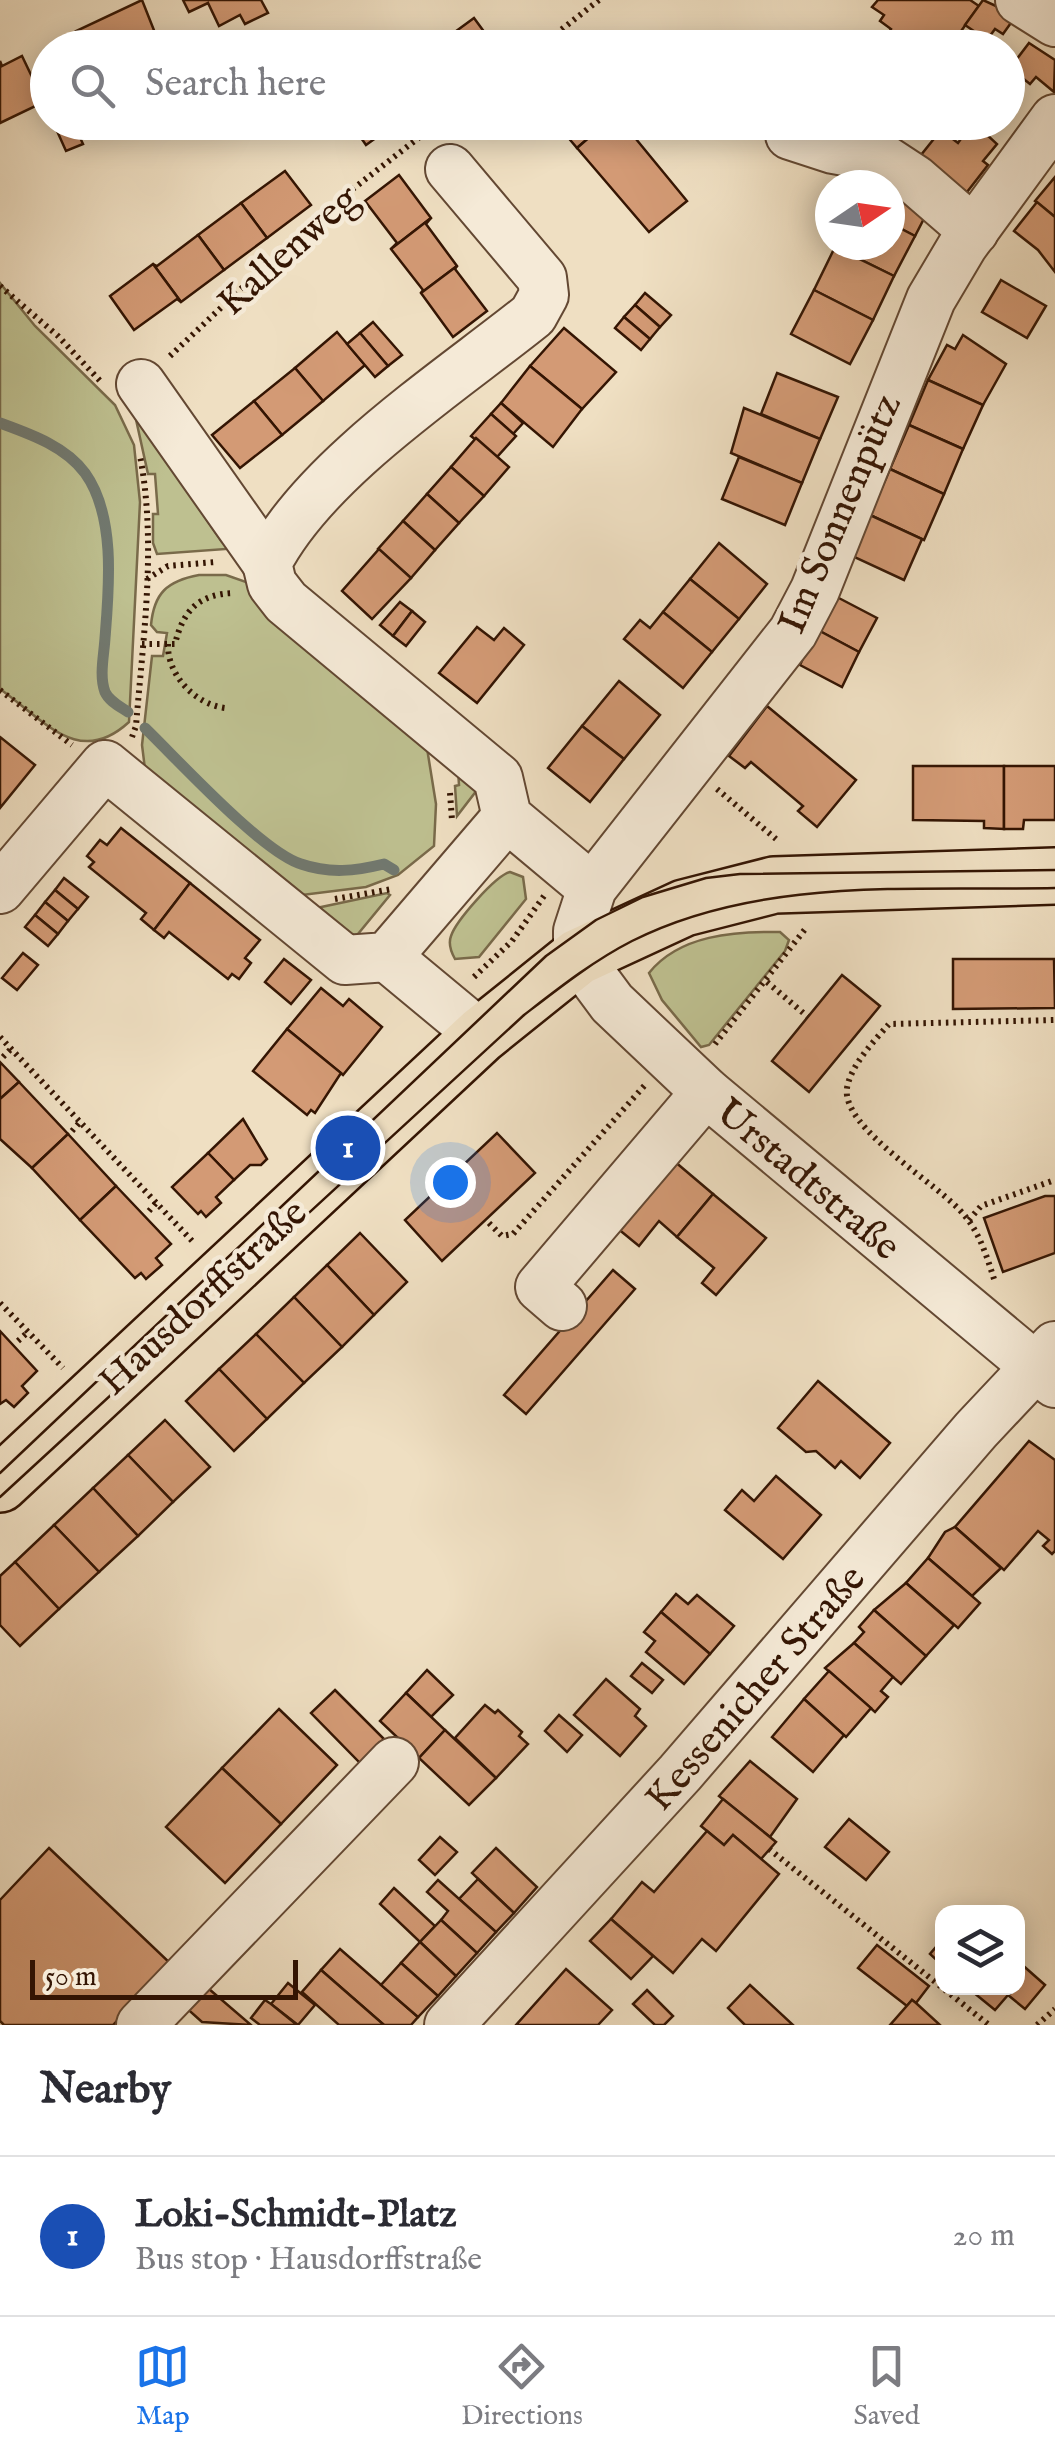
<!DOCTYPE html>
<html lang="en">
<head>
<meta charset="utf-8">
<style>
	:root { --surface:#fff; --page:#f2f2f3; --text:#2b2b33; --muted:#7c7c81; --line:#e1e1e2; --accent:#1a73e8 }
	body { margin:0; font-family:"IM FELL English",serif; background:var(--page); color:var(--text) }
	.controls { position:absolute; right:30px; bottom:30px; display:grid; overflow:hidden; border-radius:20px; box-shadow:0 5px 25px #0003 }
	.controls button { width:90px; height:90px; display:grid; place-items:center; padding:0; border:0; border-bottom:2px solid var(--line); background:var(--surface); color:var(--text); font:50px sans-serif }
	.compass { position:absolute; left:815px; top:170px; width:90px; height:90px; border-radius:50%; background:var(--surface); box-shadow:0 5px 25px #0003; rotate:77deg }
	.scale { position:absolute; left:30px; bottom:25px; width:268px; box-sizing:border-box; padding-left:10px; border:5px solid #341503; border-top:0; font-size:28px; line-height:35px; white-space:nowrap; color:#341503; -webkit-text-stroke:8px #f5ead7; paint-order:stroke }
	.you { position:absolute; left:450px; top:1182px; width:35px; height:35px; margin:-25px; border:8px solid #fff; border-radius:50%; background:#1a73e8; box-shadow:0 0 0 15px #1a73e833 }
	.badge { display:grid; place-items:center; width:65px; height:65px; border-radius:50%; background:var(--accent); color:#fff; font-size:32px; font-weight:700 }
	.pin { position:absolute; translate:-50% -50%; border:5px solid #fff; box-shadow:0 2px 10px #0006 }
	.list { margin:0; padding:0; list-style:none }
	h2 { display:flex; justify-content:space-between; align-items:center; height:130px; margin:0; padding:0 40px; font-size:42px }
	h2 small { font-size:32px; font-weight:400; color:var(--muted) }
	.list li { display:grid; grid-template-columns:65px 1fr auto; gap:30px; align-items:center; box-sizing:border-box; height:160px; padding:0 40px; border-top:2px solid var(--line) }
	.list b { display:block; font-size:38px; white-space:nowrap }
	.list p { margin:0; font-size:32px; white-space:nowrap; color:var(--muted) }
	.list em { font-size:32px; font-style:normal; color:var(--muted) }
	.icon { flex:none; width:55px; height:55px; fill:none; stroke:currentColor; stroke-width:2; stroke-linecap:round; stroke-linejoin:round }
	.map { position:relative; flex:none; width:1055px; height:2025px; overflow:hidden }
	.search { position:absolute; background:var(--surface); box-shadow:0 5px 25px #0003; left:30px; right:30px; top:30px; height:110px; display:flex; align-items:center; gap:25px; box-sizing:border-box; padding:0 35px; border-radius:55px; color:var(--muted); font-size:38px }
	.sheet { height:290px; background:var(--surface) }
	nav { display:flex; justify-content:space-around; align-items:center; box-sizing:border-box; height:140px; border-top:2px solid var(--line); background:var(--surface); font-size:28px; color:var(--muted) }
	nav a { display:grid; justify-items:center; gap:5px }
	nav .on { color:var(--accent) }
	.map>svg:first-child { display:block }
	.green { fill:#bec090; stroke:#796a4a; stroke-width:2.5 }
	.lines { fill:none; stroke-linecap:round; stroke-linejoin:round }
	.stream { stroke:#717970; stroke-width:11 }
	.building { fill:#d39a75; stroke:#341503; stroke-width:2.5 }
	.minor-casing { stroke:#634833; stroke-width:52 }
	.major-casing { stroke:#341503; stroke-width:60 }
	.path { stroke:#341503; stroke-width:6; stroke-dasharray:2.5 5; stroke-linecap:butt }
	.minor { stroke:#f5ead7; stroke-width:48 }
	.major { stroke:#efdfc2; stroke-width:55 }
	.tram { stroke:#341503; stroke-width:2.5 }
	.labels { text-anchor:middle; stroke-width:9; stroke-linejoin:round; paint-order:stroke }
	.street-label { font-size:40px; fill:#341503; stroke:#f5ead7 }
</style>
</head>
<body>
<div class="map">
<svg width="1055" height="2025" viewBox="0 0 1055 2025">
	<rect width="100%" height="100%" fill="#efdfc2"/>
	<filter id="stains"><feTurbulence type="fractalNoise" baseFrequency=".002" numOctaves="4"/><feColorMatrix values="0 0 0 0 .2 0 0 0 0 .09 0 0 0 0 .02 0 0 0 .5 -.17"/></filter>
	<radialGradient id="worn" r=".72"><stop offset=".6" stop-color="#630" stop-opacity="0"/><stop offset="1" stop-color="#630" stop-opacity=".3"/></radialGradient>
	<!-- green -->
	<g class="green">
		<path d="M 0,283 L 35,326 L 115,405 L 134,445 L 140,502 L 129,722 C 79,768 45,721 0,689 Z"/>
		<polygon points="135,415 222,542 236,543 240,548 157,554 153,543 153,514 158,514 155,474 148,474"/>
		<path d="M 199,575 L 226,575 L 249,583 L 426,742 L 436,804 L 434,846 L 398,875 L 366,887 L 294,896 L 145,769 L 142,745 L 152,656 L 163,656 L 167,633 L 157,632 L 151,625 C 154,593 167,581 199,575 Z"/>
		<polygon points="458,770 477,790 457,816 455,786 459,785"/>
		<path d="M 510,872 L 523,877 L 526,899 L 479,957 L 455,959 C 451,952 448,944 451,936 C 456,921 495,876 510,872 Z"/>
		<polygon points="387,893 390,895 353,940 312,909"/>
		<path d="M 780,932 L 789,940 L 785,951 L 709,1045 L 701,1047 L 662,1000 L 649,973 C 679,935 735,931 780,932 Z"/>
	</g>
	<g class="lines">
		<!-- stream -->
		<g class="stream">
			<path d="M 0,423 C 30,434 65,446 85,473 C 116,516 109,588 105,638 C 104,655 99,676 105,692 C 109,701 119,706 128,712"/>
			<path d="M 145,728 C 178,760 262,852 301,864 C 330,874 355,871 384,864 L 394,870"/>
		</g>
	</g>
	<!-- building -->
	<g class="building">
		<polygon points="142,0 161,48 84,48 76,31"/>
		<polygon points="183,0 261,0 268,13 245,24 240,15 219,26 208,3 189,12"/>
		<polygon points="878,0 970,0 979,6 949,48 906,48 888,34 891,29 880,21 884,15 872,7"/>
		<polygon points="983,0 1007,11 1013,20 1003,34 995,29 987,40 965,25"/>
		<polygon points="474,18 496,48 433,48"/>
		<polygon points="176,35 181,48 161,48 161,42"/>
		<polygon points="1029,43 1055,60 1054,92 1036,77 1030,84 1010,68"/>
		<polygon points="22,56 44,102 0,123 0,61 2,66"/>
		<polygon points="53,122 73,122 83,144 66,151"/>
		<polygon points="350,122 398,122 366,145"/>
		<polygon points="555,122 607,122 577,148"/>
		<polygon points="607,122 622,122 687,201 649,232 577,148"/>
		<polygon points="973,122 997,144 983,161 988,165 967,192 917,160 941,130 958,143"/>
		<polygon points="876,167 931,205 915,236 890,223 890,185 866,185"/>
		<polygon points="285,171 311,205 267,238 241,203"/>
		<polygon points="399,175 431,218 391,249 397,243 365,201"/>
		<polygon points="1055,177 1055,217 1035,201"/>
		<polygon points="1037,202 1055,217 1055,272 1038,250 1014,231"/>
		<polygon points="241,203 267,238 224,270 198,235"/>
		<polygon points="431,218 426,224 457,266 421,293 423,290 391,249"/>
		<polygon points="890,223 915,236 894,276 835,247 890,245"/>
		<polygon points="198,235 224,270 181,302 153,264 157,266"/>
		<polygon points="835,247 894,276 873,320 814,290"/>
		<polygon points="153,264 181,302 177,299 134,330 110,296"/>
		<polygon points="457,266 455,269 487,311 453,337 421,293"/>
		<polygon points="1001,280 1046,306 1027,338 982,312"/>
		<polygon points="814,290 873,320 850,364 791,334"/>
		<polygon points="645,293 671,315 660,327 635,305"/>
		<polygon points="635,305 660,327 650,339 624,317"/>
		<polygon points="624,317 650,339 641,350 615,328"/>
		<polygon points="373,322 402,355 388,366 360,333"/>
		<polygon points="564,328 616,372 582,409 530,366"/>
		<polygon points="337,332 365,365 323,401 295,368"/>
		<polygon points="360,333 388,366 375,377 347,344"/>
		<polygon points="963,335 1006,364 983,405 928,380 947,345 955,349"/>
		<polygon points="530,366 582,409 553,447 501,403"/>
		<polygon points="295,368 323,401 282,435 254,401"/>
		<polygon points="777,373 838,397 820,439 761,414"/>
		<polygon points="928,380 983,405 963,449 909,425"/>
		<polygon points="254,401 282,435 240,468 212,435"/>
		<polygon points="501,403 523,423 513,434 491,414"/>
		<polygon points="744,408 820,439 802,483 731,453"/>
		<polygon points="491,414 516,436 497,457 471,436"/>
		<polygon points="909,425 963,449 944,494 890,469"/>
		<polygon points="476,438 509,467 484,496 451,467"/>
		<polygon points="739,457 802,483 785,525 722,499"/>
		<polygon points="451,467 484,496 459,523 427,494"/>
		<polygon points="890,469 944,494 924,540 870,515"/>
		<polygon points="427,494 459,523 435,550 403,521"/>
		<polygon points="870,515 922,539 904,580 852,556"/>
		<polygon points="403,521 435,550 411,578 378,549"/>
		<polygon points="719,543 767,584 739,619 690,579"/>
		<polygon points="379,549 411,578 372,619 342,591"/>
		<polygon points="690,579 739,619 712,652 663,612"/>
		<polygon points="835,596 877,618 859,652 816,629"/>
		<polygon points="400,602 412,611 393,636 380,625"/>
		<polygon points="412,611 425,622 406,646 393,636"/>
		<polygon points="663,612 712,652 683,688 624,639 640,620 650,628"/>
		<polygon points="477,627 494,640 504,628 524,645 477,703 439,673"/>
		<polygon points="816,629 859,652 842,687 800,665"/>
		<polygon points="619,681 660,715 624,759 582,726"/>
		<polygon points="767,706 856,780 817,827 798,811 803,806 751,762 745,768 729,756"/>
		<polygon points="582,726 624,759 590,802 548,768"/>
		<polygon points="0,737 35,765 0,808"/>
		<polygon points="913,766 1004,766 1004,829 984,828 984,821 913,820"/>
		<polygon points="1004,766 1055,766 1055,820 1024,820 1023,829 1004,829"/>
		<polygon points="121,828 190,883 154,930 141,919 146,913 89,867 94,862 87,856 100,840 107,845"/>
		<polygon points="64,878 88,897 78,909 55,890"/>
		<polygon points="190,883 260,940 245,958 251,963 239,979 232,974 228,979 169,932 164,938 154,930"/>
		<polygon points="55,890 78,909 68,921 45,902"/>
		<polygon points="45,902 68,921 58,934 35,915"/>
		<polygon points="35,915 58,934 48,946 25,927"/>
		<polygon points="23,953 38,965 17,990 2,978"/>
		<polygon points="284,959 311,980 291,1004 265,982"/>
		<polygon points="953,959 1054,959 1055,1008 953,1009"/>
		<polygon points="842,975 880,1006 809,1092 772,1061"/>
		<polygon points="321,988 343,1006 349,999 382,1027 343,1075 287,1029"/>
		<polygon points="287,1029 341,1073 315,1113 311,1110 307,1115 253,1071"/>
		<polygon points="0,1062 19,1082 0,1099"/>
		<polygon points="19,1082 68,1134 32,1168 0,1139 0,1099"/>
		<polygon points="243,1119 267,1159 261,1165 250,1165 234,1180 208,1153"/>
		<polygon points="497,1133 535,1173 442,1261 405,1220"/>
		<polygon points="68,1134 116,1186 80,1220 32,1168"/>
		<polygon points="208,1153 234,1180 216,1197 221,1203 206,1217 201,1211 198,1214 172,1187"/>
		<polygon points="667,1155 713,1194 677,1237 659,1221 639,1246 611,1223"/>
		<polygon points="116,1186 171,1244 156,1258 162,1265 146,1279 141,1273 135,1278 80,1220"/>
		<polygon points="713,1194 766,1238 716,1295 702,1283 714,1268 677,1237"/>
		<polygon points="1045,1196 1055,1196 1055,1253 1003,1272 984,1218"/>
		<polygon points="360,1233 407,1282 374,1315 327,1265"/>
		<polygon points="327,1265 374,1315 342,1347 294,1297"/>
		<polygon points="613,1270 635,1289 526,1414 504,1395"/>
		<polygon points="294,1297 342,1347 304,1383 256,1334"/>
		<polygon points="0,1331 37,1371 22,1386 28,1393 14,1407 6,1400 0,1404"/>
		<polygon points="256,1334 304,1383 267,1419 219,1369"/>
		<polygon points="219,1369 267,1419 234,1451 186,1401"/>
		<polygon points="818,1381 890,1443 860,1478 841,1461 835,1468 816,1451 806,1452 778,1428"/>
		<polygon points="165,1420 210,1467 173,1502 128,1455"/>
		<polygon points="1029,1441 1055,1460 1055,1551 1052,1554 1043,1546 1049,1540 1038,1531 1004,1570 955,1527"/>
		<polygon points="128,1455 173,1502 138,1536 93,1488"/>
		<polygon points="776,1476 821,1515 783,1559 725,1510 742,1490 754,1501"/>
		<polygon points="93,1488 138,1536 99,1572 54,1525"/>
		<polygon points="54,1525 99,1572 59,1609 15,1562"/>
		<polygon points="955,1527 1001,1568 972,1596 928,1558 945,1532"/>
		<polygon points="928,1558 980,1603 958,1628 906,1583"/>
		<polygon points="15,1562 59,1609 20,1646 0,1625 0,1576"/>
		<polygon points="906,1583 954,1625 926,1656 874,1610"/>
		<polygon points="676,1594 688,1604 697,1595 734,1626 710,1654 661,1612"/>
		<polygon points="874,1610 926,1656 901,1684 854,1643 864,1632 859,1627"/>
		<polygon points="661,1612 710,1654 684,1684 646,1652 655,1641 644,1632"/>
		<polygon points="854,1643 893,1677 881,1691 888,1697 875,1712 825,1668"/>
		<polygon points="642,1663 663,1680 652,1693 631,1676"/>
		<polygon points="427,1670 453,1695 431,1717 406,1693"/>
		<polygon points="829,1671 871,1708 846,1737 804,1699"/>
		<polygon points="606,1679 640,1709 635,1716 646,1726 620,1756 574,1715"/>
		<polygon points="335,1690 384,1739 360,1763 311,1713"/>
		<polygon points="406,1693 445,1730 419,1758 380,1721"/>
		<polygon points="804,1699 844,1735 813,1772 772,1737"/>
		<polygon points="485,1705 495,1713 498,1710 522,1732 519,1736 528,1744 496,1778 455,1738"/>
		<polygon points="279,1709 337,1765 281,1824 222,1768"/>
		<polygon points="559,1715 582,1735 567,1752 545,1731"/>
		<polygon points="445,1730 496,1778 469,1805 419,1758"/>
		<polygon points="750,1761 797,1799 770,1837 719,1796"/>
		<polygon points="222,1768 281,1824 225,1883 166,1827"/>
		<polygon points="723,1799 776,1842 761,1859 733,1835 724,1845 701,1826"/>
		<polygon points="849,1819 889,1852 866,1880 825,1847"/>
		<polygon points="707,1831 724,1845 733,1835 779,1874 716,1951 702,1939 673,1973 611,1919 642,1882 654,1892"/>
		<polygon points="440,1837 457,1852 435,1875 419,1860"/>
		<polygon points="49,1848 171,1964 113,2025 4,2025 0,2021 0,1900"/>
		<polygon points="496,1848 537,1887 514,1913 472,1873"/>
		<polygon points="478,1879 514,1913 496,1932 459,1899"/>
		<polygon points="438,1880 496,1932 477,1953 441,1920 448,1911 427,1892"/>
		<polygon points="394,1888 435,1926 420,1942 380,1904"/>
		<polygon points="611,1919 653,1956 631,1979 590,1941"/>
		<polygon points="441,1920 477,1953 456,1976 420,1942"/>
		<polygon points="942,1940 942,1965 930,1954"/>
		<polygon points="420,1942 456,1976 438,1996 401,1963"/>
		<polygon points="877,1945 929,1986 916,2003 912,2000 907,2006 858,1968"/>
		<polygon points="340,1949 418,2017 411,2025 384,2025 321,1970"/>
		<polygon points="1019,1962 1045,1985 1025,2009 1008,1995 1018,1988"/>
		<polygon points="401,1963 438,1996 418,2017 381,1985"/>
		<polygon points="566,1969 612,2010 598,2025 516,2025"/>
		<polygon points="321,1970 384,2025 339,2025 302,1992"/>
		<polygon points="202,1983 251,2025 202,2022 183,2005"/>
		<polygon points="288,1983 315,2005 298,2025 271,2004"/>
		<polygon points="750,1985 793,2025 745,2025 728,2008"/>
		<polygon points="968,1988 1014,1988 995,2010"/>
		<polygon points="647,1990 673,2016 664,2025 655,2025 633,2004"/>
		<polygon points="265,2000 271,2004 297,2025 260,2025 251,2018"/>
		<polygon points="912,2000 916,2003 940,2025 890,2025"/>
	</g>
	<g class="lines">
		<!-- minor casing -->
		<g class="minor-casing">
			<g id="minor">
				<polyline points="1020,0 1055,22"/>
				<polyline points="1055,119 963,245 931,299 815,590 793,632 592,888 578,931 578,957 612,1003 706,1092 1055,1383"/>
				<polyline points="790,135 833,149 882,158 914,179 974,231"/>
				<path d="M 450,169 L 542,278 L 544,295 L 533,315 C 451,381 315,469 267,563 L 272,584 L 286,602 L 498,778 L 507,817 L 592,888"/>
				<polyline points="141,384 267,563"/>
				<polyline points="0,889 105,765 345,960 387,957 507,817"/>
				<polyline points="387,957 481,1035"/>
				<polyline points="562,1306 540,1287 706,1092"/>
				<polyline points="141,2025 394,1762"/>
				<polyline points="449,2025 680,1773 976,1430 1055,1346"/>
			</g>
		</g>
		<!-- major casing -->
		<g class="major-casing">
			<polyline id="major" points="0,1484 481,1035 578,957 684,908 774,885 1055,876"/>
		</g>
		<!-- path -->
		<g class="path">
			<polyline points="538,48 599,0"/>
			<polyline points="0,286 58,336 103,384"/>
			<polyline points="170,356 318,216 439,122"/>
			<polyline points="147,579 168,566 215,562"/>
			<path d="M 142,644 L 175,644 C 183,611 198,594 234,593"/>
			<path d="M 168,644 C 167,674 194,704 225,708"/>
			<polyline points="0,690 72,745"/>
			<path d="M 132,737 L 136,726 C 143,638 157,544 140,456"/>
			<polyline points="717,789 776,839"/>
			<polyline points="450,793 452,820"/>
			<polyline points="335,899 392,889"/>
			<polyline points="474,977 512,941 544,896"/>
			<polyline points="767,982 808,1017"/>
			<polyline points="0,1037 195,1244"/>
			<polyline points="715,1044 806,928"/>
			<polyline points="3,1057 11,1049"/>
			<polyline points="72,1131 80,1122"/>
			<polyline points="149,1211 156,1203"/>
			<polyline points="969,1220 981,1206 1055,1180"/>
			<polyline points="489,1223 502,1236 513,1234 645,1085"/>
			<path d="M 994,1279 C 987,1257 980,1234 965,1216 C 941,1185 841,1129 847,1088 C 851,1065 874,1041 889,1024 L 1055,1020"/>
			<polyline points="0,1303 63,1368"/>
			<polyline points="18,1341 28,1332"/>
			<polyline points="769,1849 989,2025"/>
			<polyline points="1037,2025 1055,2009"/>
		</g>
		<!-- minor -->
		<use href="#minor" class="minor"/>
		<!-- major -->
		<use href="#major" class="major"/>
		<!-- tram -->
		<g class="tram">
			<polyline points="0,1473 546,956 596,920 643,897 706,878 740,874 1055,870"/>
			<path d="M 0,1497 L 524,1015 C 559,988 593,961 632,941 C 761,876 914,891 1055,888"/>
		</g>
	</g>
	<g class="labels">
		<!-- street labels -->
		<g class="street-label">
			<text transform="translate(287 249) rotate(-42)" y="14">Kallenweg</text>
			<text transform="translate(838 513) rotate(-67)" y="14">Im Sonnenpütz</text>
			<text transform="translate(809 1178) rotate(40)" y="14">Urstadtstraße</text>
			<text transform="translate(202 1296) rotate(-43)" y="14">Hausdorffstraße</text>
			<text transform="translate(754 1687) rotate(-49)" y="14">Kessenicher Straße</text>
		</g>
	</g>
	<rect width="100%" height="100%" filter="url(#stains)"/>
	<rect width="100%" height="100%" fill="url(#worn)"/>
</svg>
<div class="controls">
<button><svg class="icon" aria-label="layers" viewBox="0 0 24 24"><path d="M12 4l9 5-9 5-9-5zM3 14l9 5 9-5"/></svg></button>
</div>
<svg class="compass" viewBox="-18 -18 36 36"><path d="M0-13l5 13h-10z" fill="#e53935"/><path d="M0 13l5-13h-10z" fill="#7c7c81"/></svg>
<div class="scale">50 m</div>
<div class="you"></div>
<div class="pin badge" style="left:348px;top:1148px;background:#1a4fb4">1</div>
<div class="search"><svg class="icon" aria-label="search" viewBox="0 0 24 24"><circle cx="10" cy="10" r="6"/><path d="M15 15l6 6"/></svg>Search here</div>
</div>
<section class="sheet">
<h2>Nearby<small></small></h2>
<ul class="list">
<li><span class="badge" style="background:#1a4fb4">1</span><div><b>Loki-Schmidt-Platz</b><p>Bus stop · Hausdorffstraße</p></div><em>20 m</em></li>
</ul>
</section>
<nav>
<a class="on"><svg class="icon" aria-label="map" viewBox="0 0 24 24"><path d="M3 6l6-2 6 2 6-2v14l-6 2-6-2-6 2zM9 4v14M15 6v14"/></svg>Map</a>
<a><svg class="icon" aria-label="directions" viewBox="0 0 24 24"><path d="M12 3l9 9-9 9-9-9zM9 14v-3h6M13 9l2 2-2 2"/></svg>Directions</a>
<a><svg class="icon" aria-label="saved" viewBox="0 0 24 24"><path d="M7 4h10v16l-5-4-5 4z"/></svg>Saved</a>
</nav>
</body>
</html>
